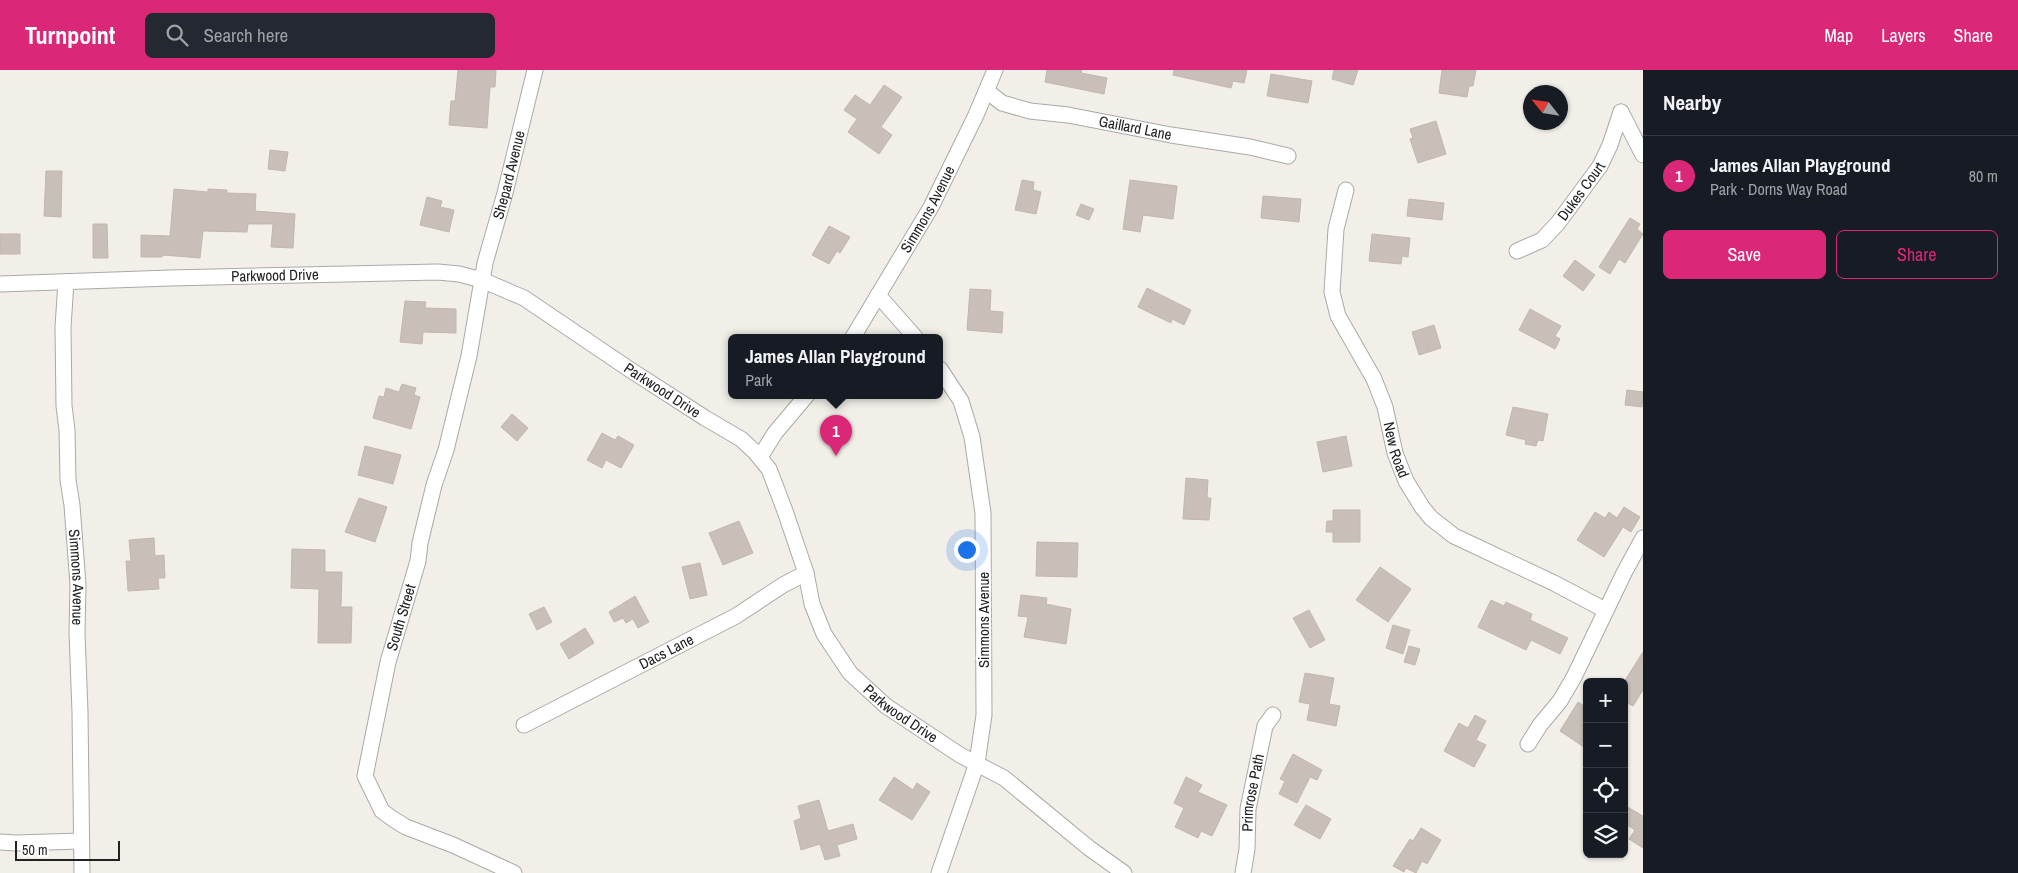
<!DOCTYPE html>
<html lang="en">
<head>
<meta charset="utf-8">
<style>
	:root { --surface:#171b24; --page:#242831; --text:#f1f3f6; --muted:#9ea1a6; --line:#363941; --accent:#db2777 }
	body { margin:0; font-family:"Archivo Narrow",sans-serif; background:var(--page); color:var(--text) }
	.controls { position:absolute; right:15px; bottom:15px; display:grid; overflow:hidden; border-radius:8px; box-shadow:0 1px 4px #0004 }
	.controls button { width:45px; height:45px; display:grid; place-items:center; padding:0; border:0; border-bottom:1px solid var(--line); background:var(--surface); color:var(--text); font:25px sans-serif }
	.compass { position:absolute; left:1523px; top:15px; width:45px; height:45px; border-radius:50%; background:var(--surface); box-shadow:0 1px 4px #0004; rotate:300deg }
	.scale { position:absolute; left:15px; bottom:12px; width:105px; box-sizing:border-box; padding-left:5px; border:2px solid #222; border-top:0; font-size:14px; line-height:18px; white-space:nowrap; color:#222; -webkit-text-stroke:4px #fff; paint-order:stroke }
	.you { position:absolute; left:966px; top:479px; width:18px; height:18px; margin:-12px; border:4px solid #fff; border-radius:50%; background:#1a73e8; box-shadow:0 0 0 8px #1a73e833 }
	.badge { display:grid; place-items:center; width:32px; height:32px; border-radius:50%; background:var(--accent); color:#fff; font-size:16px; font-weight:700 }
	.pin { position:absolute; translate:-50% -41px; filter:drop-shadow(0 1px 2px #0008) }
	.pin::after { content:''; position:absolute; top:26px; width:18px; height:15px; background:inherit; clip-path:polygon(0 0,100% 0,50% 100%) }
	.popup { position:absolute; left:728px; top:264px; width:215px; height:65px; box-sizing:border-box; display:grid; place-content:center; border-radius:8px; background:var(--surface); filter:drop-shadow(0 1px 4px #0005); font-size:16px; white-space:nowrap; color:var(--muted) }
	.popup b { font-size:19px; color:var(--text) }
	.popup::after { content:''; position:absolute; left:50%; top:100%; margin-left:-10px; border:10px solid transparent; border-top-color:var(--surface) }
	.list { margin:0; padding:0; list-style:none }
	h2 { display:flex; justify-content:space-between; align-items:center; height:65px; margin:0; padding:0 20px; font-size:21px }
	h2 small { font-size:16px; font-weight:400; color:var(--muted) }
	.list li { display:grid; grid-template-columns:32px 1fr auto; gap:15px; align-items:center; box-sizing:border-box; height:80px; padding:0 20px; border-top:1px solid var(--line) }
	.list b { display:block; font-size:19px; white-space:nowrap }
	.list p { margin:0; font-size:16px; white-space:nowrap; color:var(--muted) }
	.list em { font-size:16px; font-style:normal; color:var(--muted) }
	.actions { display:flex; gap:10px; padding:15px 20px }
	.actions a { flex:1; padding:11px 0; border:1px solid var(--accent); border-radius:8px; text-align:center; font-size:18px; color:var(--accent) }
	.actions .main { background:var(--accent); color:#fff }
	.icon { flex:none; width:28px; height:28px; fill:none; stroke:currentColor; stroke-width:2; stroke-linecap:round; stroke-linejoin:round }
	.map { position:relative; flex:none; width:1643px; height:803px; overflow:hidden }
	header { display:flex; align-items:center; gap:30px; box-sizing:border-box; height:70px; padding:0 25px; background:var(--accent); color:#fff }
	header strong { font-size:24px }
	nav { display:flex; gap:28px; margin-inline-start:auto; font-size:18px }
	.search { width:350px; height:45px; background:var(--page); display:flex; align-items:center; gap:12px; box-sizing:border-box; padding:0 18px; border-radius:8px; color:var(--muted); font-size:19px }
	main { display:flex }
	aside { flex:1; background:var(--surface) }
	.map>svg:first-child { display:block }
	.building { fill:#c7bfb8; stroke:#c4b6ab }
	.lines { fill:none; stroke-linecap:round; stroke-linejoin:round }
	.street-casing { stroke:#a9a9a9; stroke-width:17 }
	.street { stroke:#fff; stroke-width:15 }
	.labels { text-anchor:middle; stroke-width:4.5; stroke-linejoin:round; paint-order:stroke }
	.street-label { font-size:15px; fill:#222; stroke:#fff }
</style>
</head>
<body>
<header>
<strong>Turnpoint</strong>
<div class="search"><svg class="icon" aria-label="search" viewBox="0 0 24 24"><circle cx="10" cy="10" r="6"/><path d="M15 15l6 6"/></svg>Search here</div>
<nav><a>Map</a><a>Layers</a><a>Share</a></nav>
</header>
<main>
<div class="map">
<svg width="1643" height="803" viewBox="0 0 1643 803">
	<rect width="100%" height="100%" fill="#f2efe9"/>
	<!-- building -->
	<g class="building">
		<polygon points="458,0 496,0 495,17 490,17 487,58 449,55 451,31 455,31"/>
		<polygon points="1047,0 1082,0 1081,3 1107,8 1104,24 1045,12"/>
		<polygon points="1174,0 1247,0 1244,13 1233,11 1231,18 1173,5"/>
		<polygon points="1334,0 1358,0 1353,15 1332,9"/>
		<polygon points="1442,0 1476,0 1473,16 1469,16 1467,27 1439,23"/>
		<polygon points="1271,4 1312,11 1308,33 1267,26"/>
		<polygon points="884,15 902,27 881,57 892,65 879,84 848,62 857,49 844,40 855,25 870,35"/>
		<polygon points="1436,51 1446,84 1418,93 1410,69 1413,68 1410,59"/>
		<polygon points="270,80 288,82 285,101 268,99"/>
		<polygon points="46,101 62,101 61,147 44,146"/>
		<polygon points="1022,110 1034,112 1033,120 1041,122 1036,144 1015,140"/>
		<polygon points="1130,110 1177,116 1173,149 1143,145 1140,162 1123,159"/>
		<polygon points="174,119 208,122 208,119 227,120 227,123 256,124 255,141 295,144 293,178 271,177 273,154 248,154 247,162 203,161 200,188 163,185 162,187 141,187 141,165 170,166"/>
		<polygon points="1263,126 1301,129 1299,152 1261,148"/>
		<polygon points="427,127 442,131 440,137 454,140 449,162 420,155"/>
		<polygon points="1409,129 1444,133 1442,150 1407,146"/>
		<polygon points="1081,134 1094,139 1089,150 1076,145"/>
		<polygon points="1630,148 1640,154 1637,159 1643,164 1625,193 1619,189 1610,204 1599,197"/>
		<polygon points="93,154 107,154 108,188 93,188"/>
		<polygon points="829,156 850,167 840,183 837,181 829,194 812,185"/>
		<rect x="0" y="164" width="20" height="20"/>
		<polygon points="1372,164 1410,168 1408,187 1402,186 1401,194 1369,191"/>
		<polygon points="1575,190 1595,205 1583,221 1563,206"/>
		<polygon points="1147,218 1191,240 1184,255 1172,249 1171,253 1138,237"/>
		<polygon points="970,219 991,220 990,241 1003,242 1002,263 967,260"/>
		<polygon points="405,231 426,232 425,238 456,239 456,263 423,262 422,274 400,272"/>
		<polygon points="1530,239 1561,256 1555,266 1560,269 1555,279 1519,260"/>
		<polygon points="1434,255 1441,278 1419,285 1412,262"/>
		<polygon points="402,314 416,318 414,325 420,327 411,359 373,348 379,326 384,327 386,318 399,322"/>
		<polygon points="1627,320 1643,322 1642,337 1625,335"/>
		<polygon points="1513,337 1548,344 1543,371 1538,370 1536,376 1525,374 1526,370 1506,365"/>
		<polygon points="512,344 528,358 517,371 501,357"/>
		<polygon points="602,363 615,370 618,366 634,375 621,398 606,390 602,398 587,390"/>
		<polygon points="1346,366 1352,396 1323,402 1317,372"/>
		<polygon points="365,376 401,385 393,414 358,405"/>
		<polygon points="1186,408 1208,410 1207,428 1211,428 1209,450 1183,449"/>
		<polygon points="359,428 387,437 375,472 345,462"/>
		<polygon points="1624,437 1640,447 1631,462 1623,457 1604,487 1577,470 1595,442 1605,448 1609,442 1617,448"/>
		<polygon points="1333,440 1360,440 1360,472 1333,472 1333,462 1326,462 1327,451 1333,451"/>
		<polygon points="739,451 753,483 723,495 709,463"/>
		<polygon points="154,468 155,486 164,485 165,508 158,508 159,519 128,521 126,491 131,491 129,470"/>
		<polygon points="1037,472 1078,473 1077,507 1036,506"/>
		<polygon points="292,479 325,480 325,502 342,502 341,537 352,537 351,573 318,573 319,519 291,518"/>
		<polygon points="700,493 707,525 690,529 682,497"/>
		<polygon points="1380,497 1411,519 1388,552 1356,530"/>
		<polygon points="1021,525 1047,528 1046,534 1071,539 1066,574 1024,567 1028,547 1018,546"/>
		<polygon points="635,526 649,552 638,558 633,549 626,553 623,548 614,552 609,542"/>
		<polygon points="1491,530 1504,536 1506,532 1532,544 1530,550 1568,568 1560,584 1531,570 1526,580 1478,557"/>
		<polygon points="544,537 552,552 537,560 529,544"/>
		<polygon points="1309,540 1325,570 1310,578 1293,548"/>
		<polygon points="1393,555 1410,560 1403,584 1386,578"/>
		<polygon points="585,558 594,573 569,589 560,574"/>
		<polygon points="1409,576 1420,579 1415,595 1404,592"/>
		<polygon points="1643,582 1643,620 1633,636 1624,631 1624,612"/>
		<polygon points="1305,603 1334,608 1329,634 1340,636 1336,656 1307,650 1310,634 1299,632"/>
		<polygon points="1578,632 1587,638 1587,679 1560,661"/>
		<polygon points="1475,645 1486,651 1476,670 1486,675 1474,697 1444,681 1459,653 1468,658"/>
		<polygon points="1293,684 1322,700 1317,710 1310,707 1297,733 1279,724 1285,711 1280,709"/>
		<polygon points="894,707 913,720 917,713 930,722 912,750 879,730"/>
		<polygon points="1186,707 1202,715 1198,722 1227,735 1212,766 1201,761 1198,768 1175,757 1184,738 1174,733"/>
		<polygon points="819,730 828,761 853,754 857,769 837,775 840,786 825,790 820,774 801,780 794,751 801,748 798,736"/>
		<polygon points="1306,735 1331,749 1320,769 1294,755"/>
		<polygon points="1624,735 1643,746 1643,778 1629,769 1635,760 1624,753"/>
		<polygon points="1421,758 1441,770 1427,794 1422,791 1416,803 1406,798 1404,802 1393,796 1410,769 1413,771"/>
	</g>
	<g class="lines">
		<!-- street casing -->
		<g class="street-casing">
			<g id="street">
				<path id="s1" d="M 987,21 L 1002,33 L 1030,41 L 1068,45 L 1171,65 L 1250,77 L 1288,86"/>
				<polyline points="1621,42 1643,85"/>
				<path id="s2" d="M 1346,120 L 1336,159 L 1332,222 L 1338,246 L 1374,309 L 1385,337 L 1395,383 L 1406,411 L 1422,437 L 1431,448 L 1454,466 L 1554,513 L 1605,540"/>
				<path id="s3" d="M 1517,181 L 1542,170 L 1558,153 L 1600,96 L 1610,75 L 1621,42"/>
				<path id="s4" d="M 66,212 L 63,257 L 64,336 L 67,360 L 68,410 L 72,435 L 78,515 L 77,563 L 80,642 L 82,803"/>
				<path id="s5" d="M 0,214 L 170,208 L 438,202 L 459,204 L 482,210 L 524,228 L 629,299 L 705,348 L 741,369 L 755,382 L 769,399 L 785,441 L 806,503 L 812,534 L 824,564 L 850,603 L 886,636 L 960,685 L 1004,708 L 1089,778 L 1124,803"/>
				<polyline points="878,225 915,267"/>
				<path id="s6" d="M 853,267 L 931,137 L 976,45 L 995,0"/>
				<polyline points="760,387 775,363 807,325"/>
				<path id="s7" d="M 524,655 L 736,546 L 783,515 L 806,503"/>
				<polyline points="1528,674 1540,655 1560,631 1574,607 1624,503 1643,468"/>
				<polyline points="0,772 16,773 81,771"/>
				<path id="s8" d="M 514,803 L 453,775 L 406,757 L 393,749 L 382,741 L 365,706 L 388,592 L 418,491 L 420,473 L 434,415 L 446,380 L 469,286 L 485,193 L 505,123 L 535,0"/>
				<polyline points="939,803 977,693 984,645 983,443 972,367 961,331 940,299"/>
				<path id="s9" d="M 1243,803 L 1247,779 L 1248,739 L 1265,656 L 1273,645"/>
			</g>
		</g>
		<!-- street -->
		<use href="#street" class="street"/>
	</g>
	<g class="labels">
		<!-- street labels -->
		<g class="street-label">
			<text dy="5" stroke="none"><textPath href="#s1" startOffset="155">Gaillard Lane</textPath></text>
			<text dy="5" stroke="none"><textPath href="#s8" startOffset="804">Shepard Avenue</textPath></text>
			<text dy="5" stroke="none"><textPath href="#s3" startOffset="90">Dukes Court</textPath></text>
			<text dy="5" stroke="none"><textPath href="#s6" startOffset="148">Simmons Avenue</textPath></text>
			<text dy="5" stroke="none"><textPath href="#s5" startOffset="275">Parkwood Drive</textPath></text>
			<text dy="5" stroke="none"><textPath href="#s5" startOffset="695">Parkwood Drive</textPath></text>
			<text dy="5" stroke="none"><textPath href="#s2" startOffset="275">New Road</textPath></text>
			<text dy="5" stroke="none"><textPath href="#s4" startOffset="296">Simmons Avenue</textPath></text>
			<text dy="5" stroke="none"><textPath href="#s8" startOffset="348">South Street</textPath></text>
			<text transform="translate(984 550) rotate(-90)" y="5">Simmons Avenue</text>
			<text dy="5" stroke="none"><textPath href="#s7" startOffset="160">Dacs Lane</textPath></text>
			<text dy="5" stroke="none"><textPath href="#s5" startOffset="1115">Parkwood Drive</textPath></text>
			<text dy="5" stroke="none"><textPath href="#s9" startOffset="81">Primrose Path</textPath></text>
		</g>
	</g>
</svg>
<div class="controls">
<button>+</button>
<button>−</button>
<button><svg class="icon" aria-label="locate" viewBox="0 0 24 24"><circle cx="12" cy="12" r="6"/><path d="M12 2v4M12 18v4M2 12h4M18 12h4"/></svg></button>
<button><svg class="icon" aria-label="layers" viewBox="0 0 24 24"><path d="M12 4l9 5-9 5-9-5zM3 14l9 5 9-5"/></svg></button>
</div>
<svg class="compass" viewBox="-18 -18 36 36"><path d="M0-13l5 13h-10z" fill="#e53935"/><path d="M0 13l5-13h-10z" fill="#9ea1a6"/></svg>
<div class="scale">50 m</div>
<div class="you"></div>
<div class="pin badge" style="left:836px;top:386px">1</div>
<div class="popup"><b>James Allan Playground</b>Park</div>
</div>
<aside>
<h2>Nearby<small></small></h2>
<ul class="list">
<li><span class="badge">1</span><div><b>James Allan Playground</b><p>Park · Dorns Way Road</p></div><em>80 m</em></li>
</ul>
<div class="actions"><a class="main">Save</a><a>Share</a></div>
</aside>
</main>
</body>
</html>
